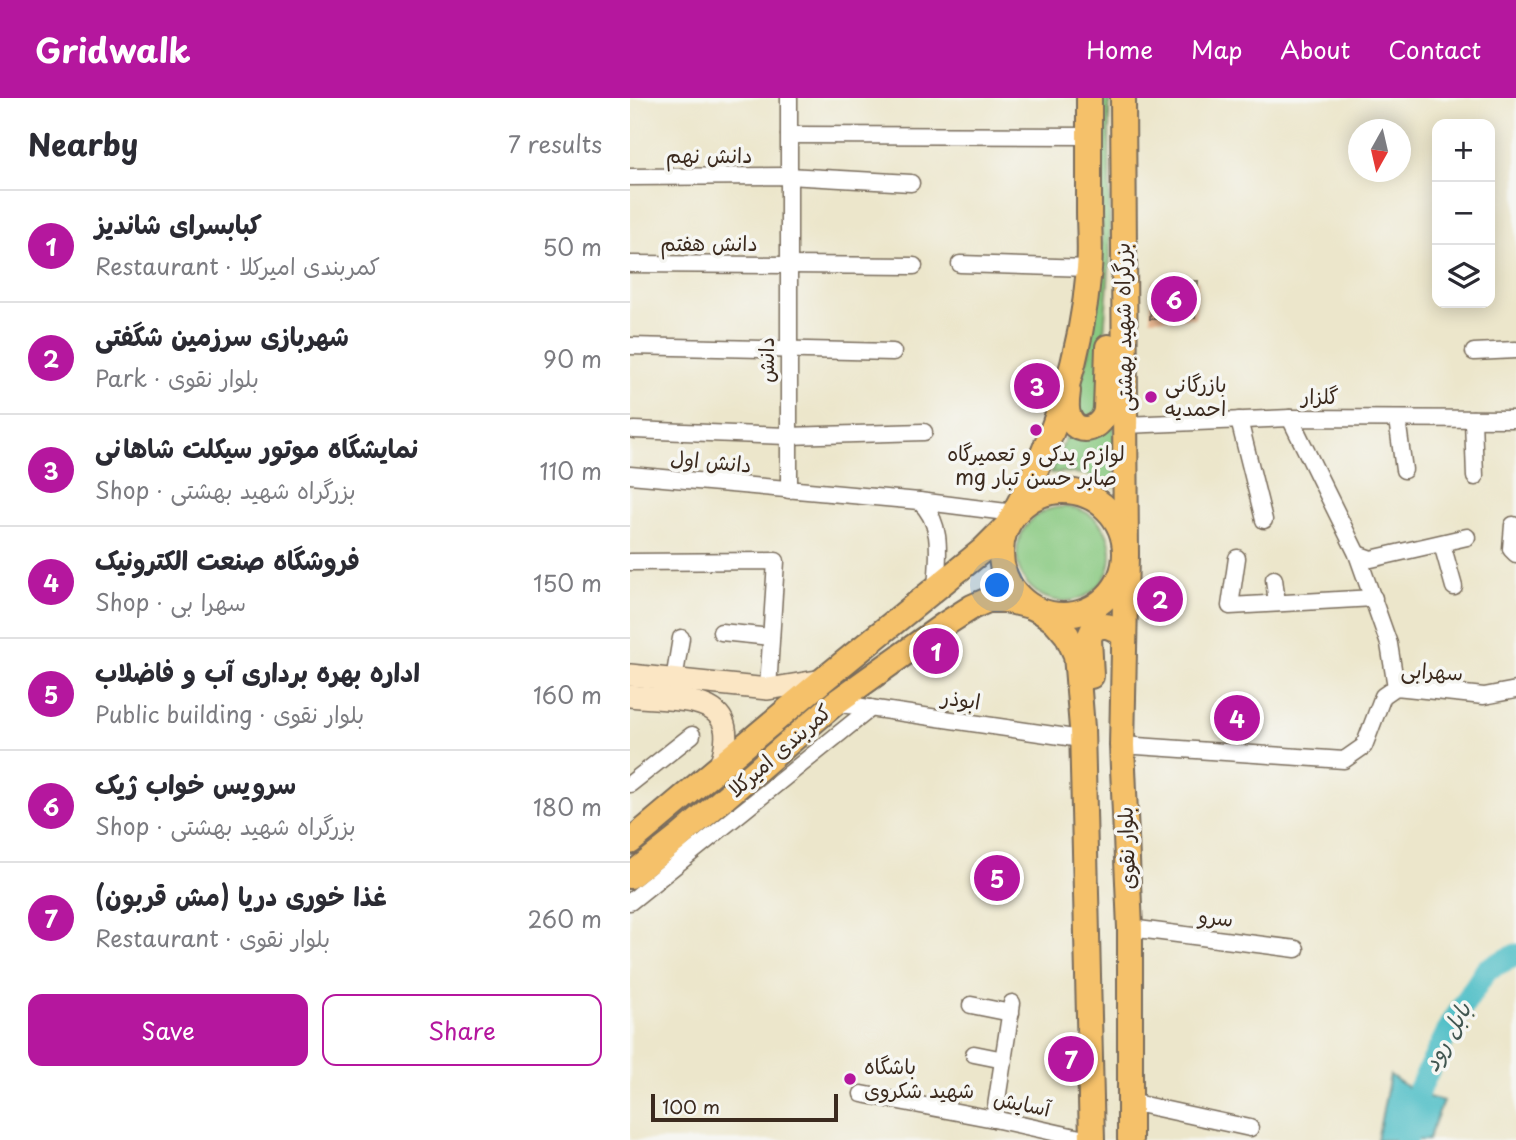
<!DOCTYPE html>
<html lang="en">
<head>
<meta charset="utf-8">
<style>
	:root { --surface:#fff; --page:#f2f2f3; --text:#2b2b33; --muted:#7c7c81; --line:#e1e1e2; --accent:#b5179e }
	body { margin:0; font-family:"Playpen Sans","Playpen Sans Arabic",sans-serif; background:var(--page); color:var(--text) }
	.controls { position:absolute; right:21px; top:21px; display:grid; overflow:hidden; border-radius:14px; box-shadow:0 4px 18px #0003 }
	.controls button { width:63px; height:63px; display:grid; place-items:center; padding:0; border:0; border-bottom:2px solid var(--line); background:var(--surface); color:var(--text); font:35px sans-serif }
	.compass { position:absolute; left:718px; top:21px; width:63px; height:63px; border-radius:50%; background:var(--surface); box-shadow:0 4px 18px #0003; rotate:188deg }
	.scale { position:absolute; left:21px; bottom:18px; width:187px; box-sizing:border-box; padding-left:7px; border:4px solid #3b2a1e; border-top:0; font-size:19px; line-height:24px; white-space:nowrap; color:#3b2a1e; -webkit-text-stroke:5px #f6f6f2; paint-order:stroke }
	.you { position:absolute; left:368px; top:488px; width:24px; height:24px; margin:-18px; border:5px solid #fff; border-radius:50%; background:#1a73e8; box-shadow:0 0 0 10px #1a73e833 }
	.badge { display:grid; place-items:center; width:46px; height:46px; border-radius:50%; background:var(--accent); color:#fff; font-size:23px; font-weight:700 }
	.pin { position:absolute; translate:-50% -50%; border:4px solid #fff; box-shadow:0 2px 7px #0006 }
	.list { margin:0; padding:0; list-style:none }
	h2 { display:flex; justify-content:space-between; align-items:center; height:91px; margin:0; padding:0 28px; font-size:30px }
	h2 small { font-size:23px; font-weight:400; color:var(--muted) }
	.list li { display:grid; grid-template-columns:46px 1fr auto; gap:21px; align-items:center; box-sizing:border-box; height:112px; padding:0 28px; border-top:2px solid var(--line) }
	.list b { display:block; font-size:26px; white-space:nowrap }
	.list p { margin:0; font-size:23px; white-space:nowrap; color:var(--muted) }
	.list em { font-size:23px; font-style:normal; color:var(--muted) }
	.actions { display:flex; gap:14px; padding:21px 28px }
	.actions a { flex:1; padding:16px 0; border:2px solid var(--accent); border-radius:14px; text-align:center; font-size:24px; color:var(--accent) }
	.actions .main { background:var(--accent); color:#fff }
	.icon { flex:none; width:38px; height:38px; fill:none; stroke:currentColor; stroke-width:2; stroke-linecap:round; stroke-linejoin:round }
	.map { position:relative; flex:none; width:886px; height:1042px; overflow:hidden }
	header { display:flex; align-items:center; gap:42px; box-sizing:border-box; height:98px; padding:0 35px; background:var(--accent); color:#fff }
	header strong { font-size:33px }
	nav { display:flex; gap:38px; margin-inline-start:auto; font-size:24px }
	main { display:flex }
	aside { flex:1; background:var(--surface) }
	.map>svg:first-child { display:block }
	.green { fill:#89c981; stroke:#627a50; stroke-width:2 }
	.water { fill:#51bfc7; stroke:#467472; stroke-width:2 }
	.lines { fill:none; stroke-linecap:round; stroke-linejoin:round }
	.river { stroke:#51bfc7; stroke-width:23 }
	.building { fill:#e5b48e }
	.minor-casing { stroke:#796c5b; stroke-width:19 }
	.secondary-casing { stroke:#796c5b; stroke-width:24 }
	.primary-casing { stroke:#796c5b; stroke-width:28 }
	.trunk-casing { stroke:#796c5b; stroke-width:28 }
	.minor { stroke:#fff; stroke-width:16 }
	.secondary { stroke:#fbe6c4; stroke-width:21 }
	.primary { stroke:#f5c16b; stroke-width:24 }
	.trunk { stroke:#f5c16b; stroke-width:24 }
	.poi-dot { fill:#b5179e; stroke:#f6f6f2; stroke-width:2.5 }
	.labels { text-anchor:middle; stroke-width:7; stroke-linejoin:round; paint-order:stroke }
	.street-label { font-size:21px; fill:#3b2a1e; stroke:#f6f6f2 }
	.poi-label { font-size:21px; fill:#3b2a1e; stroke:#f6f6f2; text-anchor:start }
	.water-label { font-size:23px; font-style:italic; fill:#425751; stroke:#f6f6f2 }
</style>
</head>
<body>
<header>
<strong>Gridwalk</strong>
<nav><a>Home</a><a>Map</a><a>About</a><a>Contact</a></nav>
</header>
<main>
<aside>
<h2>Nearby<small>7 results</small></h2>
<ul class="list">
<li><span class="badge">1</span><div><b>کبابسرای شاندیز</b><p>Restaurant · کمربندی امیرکلا</p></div><em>50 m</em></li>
<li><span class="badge">2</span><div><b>شهربازی سرزمین شگفتی</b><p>Park · بلوار نقوی</p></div><em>90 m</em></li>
<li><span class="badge">3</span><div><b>نمایشگاه موتور سیکلت شاهانی</b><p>Shop · بزرگراه شهید بهشتی</p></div><em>110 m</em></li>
<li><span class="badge">4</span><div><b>فروشگاه صنعت الکترونیک</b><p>Shop · سهرا بی</p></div><em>150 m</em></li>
<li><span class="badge">5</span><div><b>اداره بهره برداری آب و فاضلاب</b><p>Public building · بلوار نقوی</p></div><em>160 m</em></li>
<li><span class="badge">6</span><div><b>سرویس خواب ژیک</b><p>Shop · بزرگراه شهید بهشتی</p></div><em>180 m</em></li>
<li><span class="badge">7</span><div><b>غذا خوری دریا (مش قربون)</b><p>Restaurant · بلوار نقوی</p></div><em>260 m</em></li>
</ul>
<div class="actions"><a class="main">Save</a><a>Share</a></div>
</aside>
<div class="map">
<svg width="886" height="1042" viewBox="0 0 886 1042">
	<rect width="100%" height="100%" fill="#f6f6f2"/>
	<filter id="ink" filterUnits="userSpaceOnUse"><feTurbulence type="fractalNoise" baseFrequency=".0143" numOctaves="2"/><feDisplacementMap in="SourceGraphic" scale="14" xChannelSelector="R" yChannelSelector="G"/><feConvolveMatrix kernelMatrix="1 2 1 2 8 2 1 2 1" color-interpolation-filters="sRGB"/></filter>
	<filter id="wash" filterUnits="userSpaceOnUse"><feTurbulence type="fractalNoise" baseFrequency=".00686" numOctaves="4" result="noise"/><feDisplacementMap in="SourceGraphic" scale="28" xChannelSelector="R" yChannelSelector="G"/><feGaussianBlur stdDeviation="1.57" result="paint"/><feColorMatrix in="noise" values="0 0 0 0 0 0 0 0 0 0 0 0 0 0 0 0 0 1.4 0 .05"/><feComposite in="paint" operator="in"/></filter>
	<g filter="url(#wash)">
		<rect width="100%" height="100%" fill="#ece6cb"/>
		<!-- green -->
		<g class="green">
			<polygon points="472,0 479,0 480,159 468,310 467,315 455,319 446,309 446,300 459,254 472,152"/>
			<path d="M 484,242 L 484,389 C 468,376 441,373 421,375 L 438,335 L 460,341 Z"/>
			<circle cx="434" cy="456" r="47"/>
		</g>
		<!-- water -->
		<polygon class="water" points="760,977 787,996 813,1003 798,1042 747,1042"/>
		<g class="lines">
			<!-- river -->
			<polyline class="river" points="776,1042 787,996 822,925 857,871 886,857"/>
		</g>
		<g id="blocks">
			<!-- building -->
			<polygon class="building" points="523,183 568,183 565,220 520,221"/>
		</g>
	</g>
	<g filter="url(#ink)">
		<use href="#blocks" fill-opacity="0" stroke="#796c5b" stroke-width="2"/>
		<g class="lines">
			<!-- minor casing -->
			<g class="minor-casing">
				<g id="minor">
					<polyline points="159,37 459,38"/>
					<polyline points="0,79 158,78 281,85"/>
					<polyline points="0,166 284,168"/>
					<polyline points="330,166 459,170"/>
					<polyline points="0,248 263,254"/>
					<polyline points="844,254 886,252"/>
					<polyline points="660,320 727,456 759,546 766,589"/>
					<polyline points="767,321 774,372"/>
					<polyline points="843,321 845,379"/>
					<polyline points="609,322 634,422"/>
					<polyline points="495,327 660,320 886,321"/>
					<polyline points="4,332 157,338 294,334"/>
					<polyline points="0,377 289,403"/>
					<polyline points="159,392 159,0"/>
					<polyline points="883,427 881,451 886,456"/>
					<polyline points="812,446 824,489"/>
					<polyline points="727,456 741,461 837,439"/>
					<polyline points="607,460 600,508 744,500"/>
					<polyline points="0,464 146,463 138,591"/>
					<polyline points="644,481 647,505"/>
					<path d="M 306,490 C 308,459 314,425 289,403 L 384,415"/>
					<polyline points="91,534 141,539"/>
					<polyline points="44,582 51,540"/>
					<polyline points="205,605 451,641"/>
					<polyline points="492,647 714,662 734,648 753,598 766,589 854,598 886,592"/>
					<polyline points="0,686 62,637"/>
					<polyline points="0,804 241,610"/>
					<polyline points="500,830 666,851"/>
					<polyline points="341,907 381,915"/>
					<polyline points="344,956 374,962"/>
					<polyline points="232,996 364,1021 459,1042"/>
					<polyline points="500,1004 620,1030"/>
					<polyline points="364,1021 382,905"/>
				</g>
			</g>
			<!-- secondary casing -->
			<g class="secondary-casing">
				<g id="secondary">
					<polyline points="0,577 138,591 193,582"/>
					<path d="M 0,598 C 53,604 117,594 89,670"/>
				</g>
			</g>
			<!-- primary casing -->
			<g class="primary-casing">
				<g id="primary">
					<polyline points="496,457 492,647 500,830 500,1042"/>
					<polyline points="412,514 426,524 437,537 446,557 452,630 462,1042"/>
					<path d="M 461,578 L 459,540 L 463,531 C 476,524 483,530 494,537"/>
				</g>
			</g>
			<!-- trunk casing -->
			<g class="trunk-casing">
				<g id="trunk">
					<polyline points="493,0 496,457"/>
					<path d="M 438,293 C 437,301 435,313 440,321 C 450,340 473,329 476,312 L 478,249"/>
					<circle cx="433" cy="455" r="62"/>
					<path d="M 384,415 C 425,342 452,255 459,171 C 461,152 459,132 459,112 C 459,75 459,37 459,0"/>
					<polyline points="0,744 193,582 353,452 376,429"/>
					<polyline points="0,778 48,740 205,605 317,525 342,509 358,502 375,502 400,508"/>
				</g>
			</g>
			<!-- minor -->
			<use href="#minor" class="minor"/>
			<!-- secondary -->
			<use href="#secondary" class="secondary"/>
			<!-- primary -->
			<use href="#primary" class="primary"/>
			<!-- trunk -->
			<use href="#trunk" class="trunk"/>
		</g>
	</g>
	<!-- markers -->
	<g class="poi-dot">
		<circle cx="521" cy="299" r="7"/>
		<circle cx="406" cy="332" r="7"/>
		<circle cx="220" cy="981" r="7"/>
	</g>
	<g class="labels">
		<!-- street labels -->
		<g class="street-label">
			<text x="79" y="65">دانش نهم</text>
			<text x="79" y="153">دانش هفتم</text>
			<text transform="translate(494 229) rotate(-91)" y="7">بزرگراه شهید بهشتی</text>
			<text transform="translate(137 262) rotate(-90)" y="7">دانش</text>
			<text x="690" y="306">گلزار</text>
			<text transform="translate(81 364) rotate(5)" y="7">دانش اول</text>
			<text transform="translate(802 574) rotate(3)" y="7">سهرابی</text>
			<text transform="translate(331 602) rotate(8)" y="7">ابوذر</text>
			<text transform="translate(150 653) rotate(-41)" y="7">کمربندی امیرکلا</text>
			<text transform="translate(497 750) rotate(-92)" y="7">بلوار نقوی</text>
			<text transform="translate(586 820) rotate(7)" y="7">سرو</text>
			<text transform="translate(392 1006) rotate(12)" y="7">آسایش</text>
		</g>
		<!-- poi labels -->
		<g class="poi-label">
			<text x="535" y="294">بازرگانی<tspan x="535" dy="24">احمدیه</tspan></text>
			<text x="406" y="363" text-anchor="middle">لوازم یدکی و تعمیرگاه<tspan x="406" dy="24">mg صابر حسن تبار</tspan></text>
			<text x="234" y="976">باشگاه<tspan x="234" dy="24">شهید شکروی</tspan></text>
		</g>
		<!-- water labels -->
		<g class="water-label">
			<text transform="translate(817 939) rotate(-61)" y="8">بابل رود</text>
		</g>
	</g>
</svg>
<div class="controls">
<button>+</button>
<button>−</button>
<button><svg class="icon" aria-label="layers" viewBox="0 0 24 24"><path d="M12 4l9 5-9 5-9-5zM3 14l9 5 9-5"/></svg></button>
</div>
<svg class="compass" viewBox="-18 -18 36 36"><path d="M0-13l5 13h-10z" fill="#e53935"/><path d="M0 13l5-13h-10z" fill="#7c7c81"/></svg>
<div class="scale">100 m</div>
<div class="you"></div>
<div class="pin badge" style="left:306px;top:553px">1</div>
<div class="pin badge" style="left:530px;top:501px">2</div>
<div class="pin badge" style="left:407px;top:288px">3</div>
<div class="pin badge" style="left:607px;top:620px">4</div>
<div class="pin badge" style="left:367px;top:780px">5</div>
<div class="pin badge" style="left:544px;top:201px">6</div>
<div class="pin badge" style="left:441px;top:961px">7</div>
</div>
</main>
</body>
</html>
